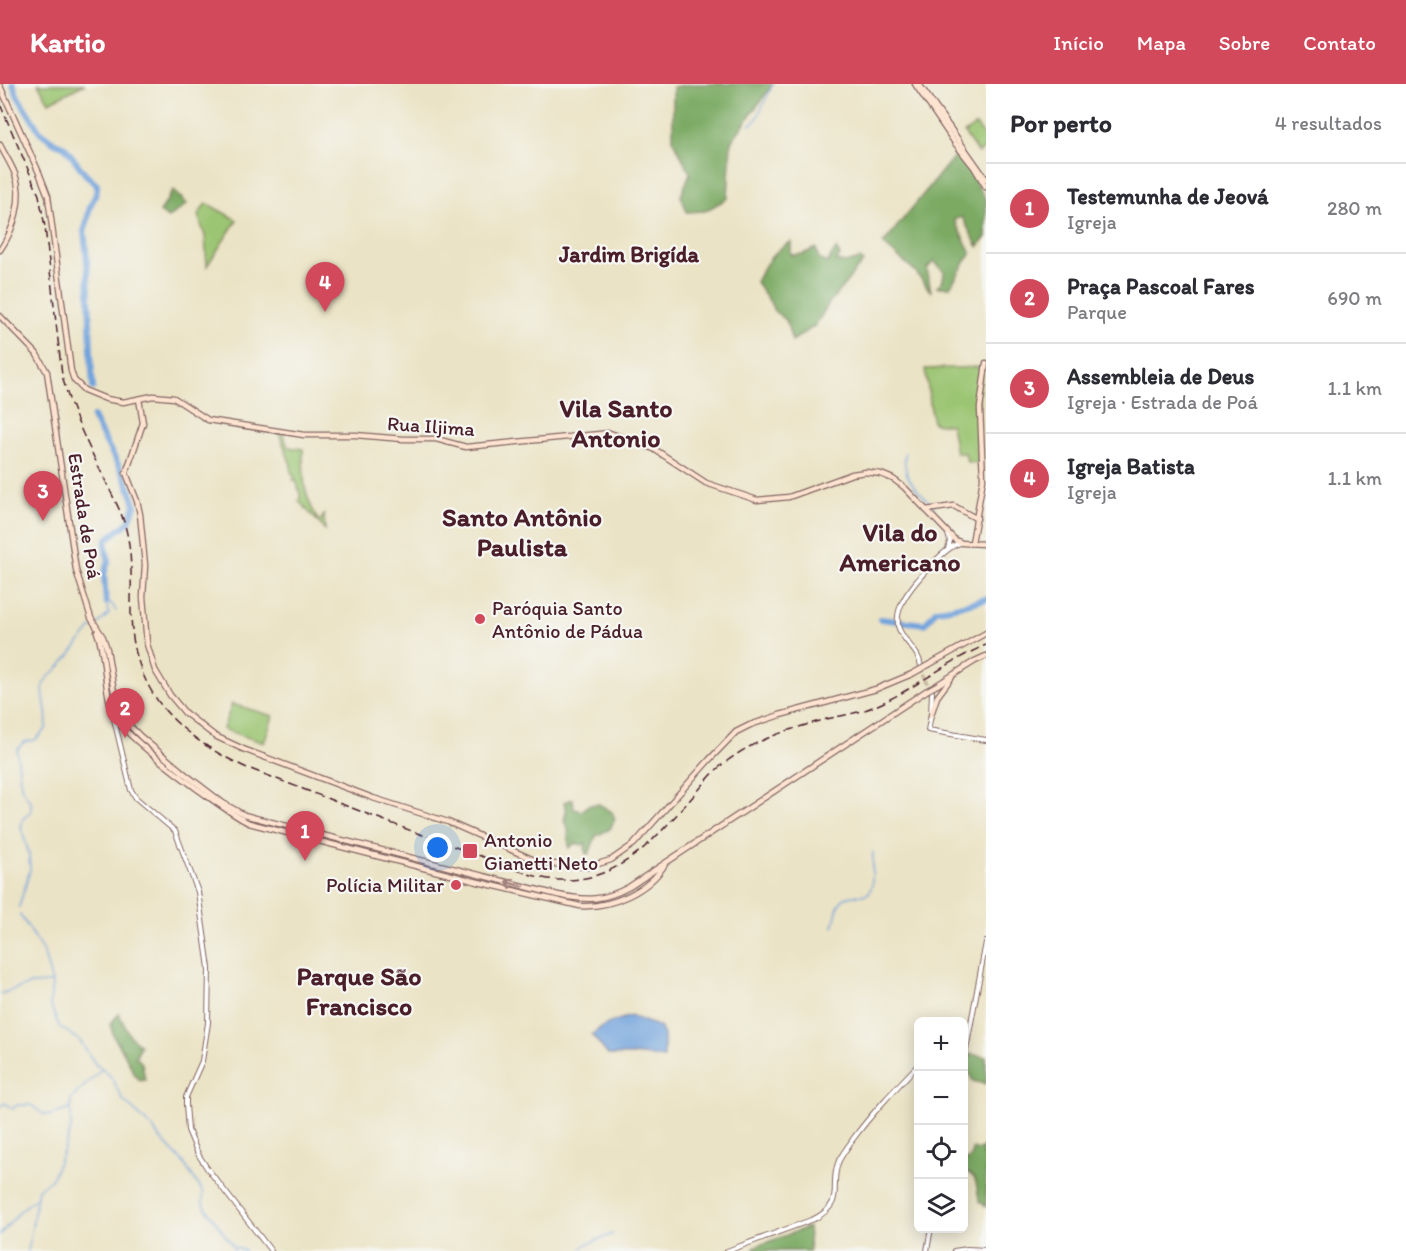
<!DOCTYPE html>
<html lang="pt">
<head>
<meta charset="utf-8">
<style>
	:root { --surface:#fff; --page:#f2f2f3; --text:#2b2b33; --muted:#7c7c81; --line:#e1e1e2; --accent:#d1495b }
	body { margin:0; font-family:Itim,sans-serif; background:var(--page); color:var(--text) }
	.controls { position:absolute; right:18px; bottom:18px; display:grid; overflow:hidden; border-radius:9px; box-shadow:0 3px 15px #0003 }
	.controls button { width:54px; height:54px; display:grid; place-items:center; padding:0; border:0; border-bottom:2px solid var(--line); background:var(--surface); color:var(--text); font:30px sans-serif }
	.you { position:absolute; left:438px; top:764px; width:21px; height:21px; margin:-15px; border:4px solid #fff; border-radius:50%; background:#1a73e8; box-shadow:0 0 0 9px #1a73e833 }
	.badge { display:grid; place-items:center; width:39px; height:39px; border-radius:50%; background:var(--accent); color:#fff; font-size:20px; font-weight:700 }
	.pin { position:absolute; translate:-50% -50px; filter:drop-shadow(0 2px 3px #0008) }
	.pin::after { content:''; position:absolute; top:32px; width:21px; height:18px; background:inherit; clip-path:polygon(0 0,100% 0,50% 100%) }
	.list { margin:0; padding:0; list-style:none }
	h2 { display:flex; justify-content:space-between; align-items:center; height:78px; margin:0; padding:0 24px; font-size:26px }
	h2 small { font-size:20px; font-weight:400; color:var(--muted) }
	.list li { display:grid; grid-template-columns:39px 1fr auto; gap:18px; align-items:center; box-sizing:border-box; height:90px; padding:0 24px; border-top:2px solid var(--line) }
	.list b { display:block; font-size:22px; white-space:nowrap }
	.list p { margin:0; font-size:20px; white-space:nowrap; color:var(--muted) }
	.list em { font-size:20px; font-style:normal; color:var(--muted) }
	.icon { flex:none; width:33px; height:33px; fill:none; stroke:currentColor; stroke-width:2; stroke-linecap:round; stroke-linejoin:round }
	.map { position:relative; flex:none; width:986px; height:1167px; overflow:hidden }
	header { display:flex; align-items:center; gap:36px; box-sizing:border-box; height:84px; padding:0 30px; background:var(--accent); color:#fff }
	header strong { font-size:28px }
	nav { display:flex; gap:33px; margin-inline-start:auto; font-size:21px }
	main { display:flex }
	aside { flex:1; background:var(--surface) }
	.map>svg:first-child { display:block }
	.green { fill:#9bc572; stroke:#72724e; stroke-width:1.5 }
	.forest { fill:#7caa64; stroke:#636448; stroke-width:1.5 }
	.water { fill:#71a3dc; stroke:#5e6184; stroke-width:1.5 }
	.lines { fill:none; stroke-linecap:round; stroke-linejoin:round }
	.stream { stroke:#71a3dc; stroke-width:1.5 }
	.river { stroke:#71a3dc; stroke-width:6 }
	.tertiary-tunnel { stroke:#cbbca6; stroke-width:4; stroke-dasharray:4 2; stroke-linecap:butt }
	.tertiary-casing { stroke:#826461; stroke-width:6 }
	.secondary-casing { stroke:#826461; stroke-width:7 }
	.tertiary { stroke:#fff; stroke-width:4 }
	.secondary { stroke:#fde4d1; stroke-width:4.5 }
	.rail { stroke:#4a1f2b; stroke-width:1.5; stroke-dasharray:9 4.5; stroke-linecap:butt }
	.secondary-bridge-casing { stroke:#826461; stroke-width:7; stroke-linecap:butt }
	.secondary-bridge { stroke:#fde4d1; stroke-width:4.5 }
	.oneway { stroke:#a4827e }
	.poi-dot { fill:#d1495b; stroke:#f6f6f2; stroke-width:2 }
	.labels { text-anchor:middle; stroke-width:4.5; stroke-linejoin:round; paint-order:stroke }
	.street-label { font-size:20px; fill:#4a1f2b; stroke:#f6f6f2 }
	.poi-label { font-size:20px; fill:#4a1f2b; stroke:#f6f6f2; text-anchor:start }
	.quarter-label { font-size:22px; font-weight:bold; fill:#4a1f2b; stroke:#f6f6f2 }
	.district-label { font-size:26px; font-weight:bold; fill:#4a1f2b; stroke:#f6f6f2 }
</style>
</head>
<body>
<header>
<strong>Kartio</strong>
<nav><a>Início</a><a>Mapa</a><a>Sobre</a><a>Contato</a></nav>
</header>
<main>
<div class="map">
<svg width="986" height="1167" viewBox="0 0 986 1167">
	<rect width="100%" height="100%" fill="#f6f6f2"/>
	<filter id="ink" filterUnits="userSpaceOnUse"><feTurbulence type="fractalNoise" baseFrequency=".0167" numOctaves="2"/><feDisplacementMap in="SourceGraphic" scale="12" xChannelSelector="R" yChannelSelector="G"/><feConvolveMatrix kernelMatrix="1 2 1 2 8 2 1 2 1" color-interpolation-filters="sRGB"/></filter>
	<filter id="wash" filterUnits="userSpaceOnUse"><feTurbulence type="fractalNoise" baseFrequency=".008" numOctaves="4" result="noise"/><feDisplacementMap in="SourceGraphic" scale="24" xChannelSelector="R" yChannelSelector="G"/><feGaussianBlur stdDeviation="1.35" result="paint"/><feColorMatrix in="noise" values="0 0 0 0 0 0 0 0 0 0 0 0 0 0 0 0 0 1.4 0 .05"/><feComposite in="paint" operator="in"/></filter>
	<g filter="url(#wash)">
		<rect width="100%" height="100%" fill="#ebe3c5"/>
		<!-- green -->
		<g class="green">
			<polygon points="38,0 85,0 49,18"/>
			<polygon points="976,41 986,54 986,64 978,69 964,49"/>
			<polygon points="206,119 237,136 207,182 205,152 198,131"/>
			<polygon points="982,283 977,333 978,379 967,378 965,369 956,369 951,341 933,339 925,285"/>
			<path d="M 279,349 L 283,350 L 288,363 L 303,365 C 304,398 302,407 318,436 L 320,437 L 324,431 L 325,446 L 299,417 C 302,412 298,402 296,397 L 293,396 L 295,394 L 291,388 L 291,381 Z"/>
			<polygon points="232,620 273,632 264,659 223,645"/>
		</g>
		<!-- forest -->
		<g class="forest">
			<polygon points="693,0 773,0 731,58 728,114 705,127 687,128 681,112 690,89 673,56 673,3"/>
			<polygon points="956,70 967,83 986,116 986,153 978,163 962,133 954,136 971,169 950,203 937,203 943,196 944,188 934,177 927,185 931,208 915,187 883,160"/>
			<polygon points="173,106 187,120 168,134 160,128"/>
			<path d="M 791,158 L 791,171 L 803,170 L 816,164 L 819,175 L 827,179 L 836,165 L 840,172 L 836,177 L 845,179 L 860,175 L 863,178 L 829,219 L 815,242 L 792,257 L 786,236 L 774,227 L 770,218 L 756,198 C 764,182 773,166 791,158 Z"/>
			<polygon points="573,715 574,725 582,727 588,721 599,720 612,728 615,735 610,745 596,752 589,770 586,770 585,759 581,761 576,759 569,764 568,745 564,737 566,728 564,718"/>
			<path d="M 119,930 L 130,952 L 140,961 L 136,973 L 142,979 L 145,996 L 138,995 C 131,986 128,975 122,966 C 115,955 113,952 110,940 Z"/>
			<polygon points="970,970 986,973 986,1000 973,997 965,981"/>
			<path d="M 986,1060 L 982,1071 L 986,1073 L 986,1123 L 980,1118 C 975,1105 980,1092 964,1087 L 964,1075 L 968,1076 L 972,1071 L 972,1065 L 980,1066 Z"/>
			<polygon points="808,1143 810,1167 755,1167 754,1163"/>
		</g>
		<!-- water -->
		<path class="water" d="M 631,932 L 660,943 L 664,951 L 664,974 L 641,971 L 608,971 L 592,951 C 602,940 617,936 631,932 Z"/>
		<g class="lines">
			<!-- stream -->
			<g class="stream">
				<polyline points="750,41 756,36 773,0"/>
				<path d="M 905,369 C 902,396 917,405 934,423"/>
				<polyline points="106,518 112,520 116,527"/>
				<polyline points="98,540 109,530 106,518"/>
				<path d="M 19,823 L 30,786 L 29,770 L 21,743 L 23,735 L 31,727 L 31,718 L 22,705 L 20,696 L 17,666 L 24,658 L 35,656 L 46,645 C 49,631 43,617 43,603 C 43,597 49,592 54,588 C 70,575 79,557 93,543"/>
				<polyline points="20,831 43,866 52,899 50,920 59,942 80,957 96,981 103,985 111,993 123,1016 153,1044 158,1052 183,1078 203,1108 203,1120 233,1162 234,1167"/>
				<path d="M 833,843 C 836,833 837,815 848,813 C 855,811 862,812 869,809 L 872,801 L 873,768"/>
				<polyline points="0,910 31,900 51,899"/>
				<polyline points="0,1023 5,1019 13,1025 17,1021 31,1021 43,1030 51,1031 70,1025"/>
				<polyline points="0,1151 20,1127 37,1113"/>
				<polyline points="235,1163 245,1167"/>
				<polyline points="582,1164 587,1160 613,1150"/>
				<polyline points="28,1167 38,1105 51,1096 63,1068 71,1045 71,1015 102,985"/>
			</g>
			<!-- river -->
			<g class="river">
				<path d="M 13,0 L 18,13 L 40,48 L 55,59 L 65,63 L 85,90 L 97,101 C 97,115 93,112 90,123 C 87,132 88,139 84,147 C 91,200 89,252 93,304"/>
				<path d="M 93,333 C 106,362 127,390 135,421 L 129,438 L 107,455 C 104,463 106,468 109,476 L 104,490 L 106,518"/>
				<path d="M 880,535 L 925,540 L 936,526 C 953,525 969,519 986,515"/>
			</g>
		</g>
	</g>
	<g filter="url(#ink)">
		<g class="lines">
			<!-- tertiary-tunnel -->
			<polyline class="tertiary-tunnel" points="921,585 930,605"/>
			<!-- tertiary casing -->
			<g class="tertiary-casing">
				<g id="tertiary">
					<polyline points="948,465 950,457 948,450"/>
					<path d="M 921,582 C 919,566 902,557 898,542 C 897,534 899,525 902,519 C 909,504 944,463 960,459"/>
					<polyline points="932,608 931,631 928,646 986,656"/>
					<polyline points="113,631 131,706 136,714 175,747 198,808 209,884 208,939 202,977 186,1013 186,1021 188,1046 198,1070 207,1084 271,1167"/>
					<polyline points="964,977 986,858"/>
					<path d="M 727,1167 L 814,1135 C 846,1118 829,1105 838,1079 C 841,1071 848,1063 853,1055 C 873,1028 895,1005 918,981"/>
					<polyline points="927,1167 931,1144"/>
					<polyline points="954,1167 967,1165 986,1166"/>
				</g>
			</g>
			<!-- secondary casing -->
			<g class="secondary-casing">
				<g id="secondary">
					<polyline points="915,0 955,59 974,83 986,103"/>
					<polyline points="919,0 986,95"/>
					<polyline points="0,2 40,91 48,112 71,287 74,296 84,306 106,315 123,318 153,312 174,314 208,336 304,351 355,351 403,355 436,355 466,363 610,349 654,365 706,399 757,416 789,413 852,390 866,388 881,390 893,395 904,403 955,456 962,459 986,460"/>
					<path d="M 0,61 C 5,71 11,80 15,90 C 24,114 14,146 0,166"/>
					<path d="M 0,232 L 36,269 L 47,288 L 76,486 L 91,534 L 103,553 L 107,565 L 117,626 L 122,634 L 141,653 L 185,690 L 223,719 L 244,731 L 558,811 C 587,817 603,817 629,803 L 926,607"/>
					<polyline points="139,315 143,339 126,389 137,417 140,430 145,481 143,513 147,560 155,586 170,611 185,629 215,652 243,665 373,714 448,738 541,779 588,783 611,776 634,760 709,676 736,648 750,641 780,631 876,605 912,590"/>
					<polyline points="926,426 954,422 977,435"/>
					<polyline points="972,459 983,395 980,324 986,279"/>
					<path d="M 97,548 C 107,574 103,603 113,630 C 122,652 224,727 249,739 L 478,798 L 580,822 C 611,824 649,807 665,780"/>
					<polyline points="930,580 986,549"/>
					<polyline points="937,601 975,577 986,572"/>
					<polyline points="931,631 937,613 952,593"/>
				</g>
			</g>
			<!-- tertiary -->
			<use href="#tertiary" class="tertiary"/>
			<!-- secondary -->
			<use href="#secondary" class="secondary"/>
			<!-- rail -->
			<path class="rail" d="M 0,20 L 39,111 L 45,143 L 62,291 C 71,329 90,365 107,400 C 113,413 120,425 124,438 C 133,468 131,497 131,528 C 132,608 177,651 245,683 C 323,712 400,744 478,771 C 504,780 532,795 560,796 C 623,798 658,751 696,709 C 706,698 715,685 727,677 C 758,654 791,645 827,635 C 843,631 860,629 875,622 C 914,606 947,577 986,561"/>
			<!-- secondary-bridge casing -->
			<g class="secondary-bridge-casing">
				<g id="secondary-bridge">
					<polyline points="912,590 930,580"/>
					<polyline points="926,607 937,601"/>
				</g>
			</g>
			<!-- secondary-bridge -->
			<use href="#secondary-bridge" class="secondary-bridge"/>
		</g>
		<!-- one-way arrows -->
		<defs><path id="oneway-shaft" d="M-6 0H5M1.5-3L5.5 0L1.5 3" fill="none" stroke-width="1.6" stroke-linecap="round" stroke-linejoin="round" transform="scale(1.5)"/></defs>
		<use class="oneway" href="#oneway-shaft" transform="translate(514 800) rotate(-165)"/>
	</g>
	<!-- markers -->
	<g class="poi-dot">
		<circle cx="480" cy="535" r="6"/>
		<rect x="462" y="759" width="16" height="16" rx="3"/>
		<circle cx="456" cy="801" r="6"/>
	</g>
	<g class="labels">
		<!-- street labels -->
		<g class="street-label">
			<text transform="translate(431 342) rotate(4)" y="7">Rua Iljima</text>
			<text transform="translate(85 432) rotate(81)" y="7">Estrada de Poá</text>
		</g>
		<!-- poi labels -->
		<g class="poi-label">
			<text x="492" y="531">Paróquia Santo<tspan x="492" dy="23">Antônio de Pádua</tspan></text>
			<text x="484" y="763">Antonio<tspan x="484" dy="23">Gianetti Neto</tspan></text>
			<text x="444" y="808" text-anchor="end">Polícia Militar</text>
		</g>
		<!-- quarter labels -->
		<g class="quarter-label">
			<text x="629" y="178">Jardim Brigída</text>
		</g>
		<!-- district labels -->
		<g class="district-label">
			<text x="616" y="333">Vila Santo<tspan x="616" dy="30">Antonio</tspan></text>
			<text x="522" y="442">Santo Antônio<tspan x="522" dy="30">Paulista</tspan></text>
			<text x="900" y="457">Vila do<tspan x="900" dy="30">Americano</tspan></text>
			<text x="359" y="901">Parque São<tspan x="359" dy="30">Francisco</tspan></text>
		</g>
	</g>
</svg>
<div class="controls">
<button>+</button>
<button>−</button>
<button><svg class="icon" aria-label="locate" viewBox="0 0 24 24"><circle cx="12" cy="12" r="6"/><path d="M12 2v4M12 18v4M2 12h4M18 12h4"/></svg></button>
<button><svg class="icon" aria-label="layers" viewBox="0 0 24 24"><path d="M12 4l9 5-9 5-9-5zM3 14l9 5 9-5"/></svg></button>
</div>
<div class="you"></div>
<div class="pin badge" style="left:305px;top:777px">1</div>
<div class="pin badge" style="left:125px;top:654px">2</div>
<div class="pin badge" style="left:43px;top:437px">3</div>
<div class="pin badge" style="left:325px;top:228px">4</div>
</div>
<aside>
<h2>Por perto<small>4 resultados</small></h2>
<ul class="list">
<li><span class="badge">1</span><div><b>Testemunha de Jeová</b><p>Igreja</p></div><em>280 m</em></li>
<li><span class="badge">2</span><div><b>Praça Pascoal Fares</b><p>Parque</p></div><em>690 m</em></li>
<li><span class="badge">3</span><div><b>Assembleia de Deus</b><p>Igreja · Estrada de Poá</p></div><em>1.1 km</em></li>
<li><span class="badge">4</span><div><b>Igreja Batista</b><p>Igreja</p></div><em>1.1 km</em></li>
</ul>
</aside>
</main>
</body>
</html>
